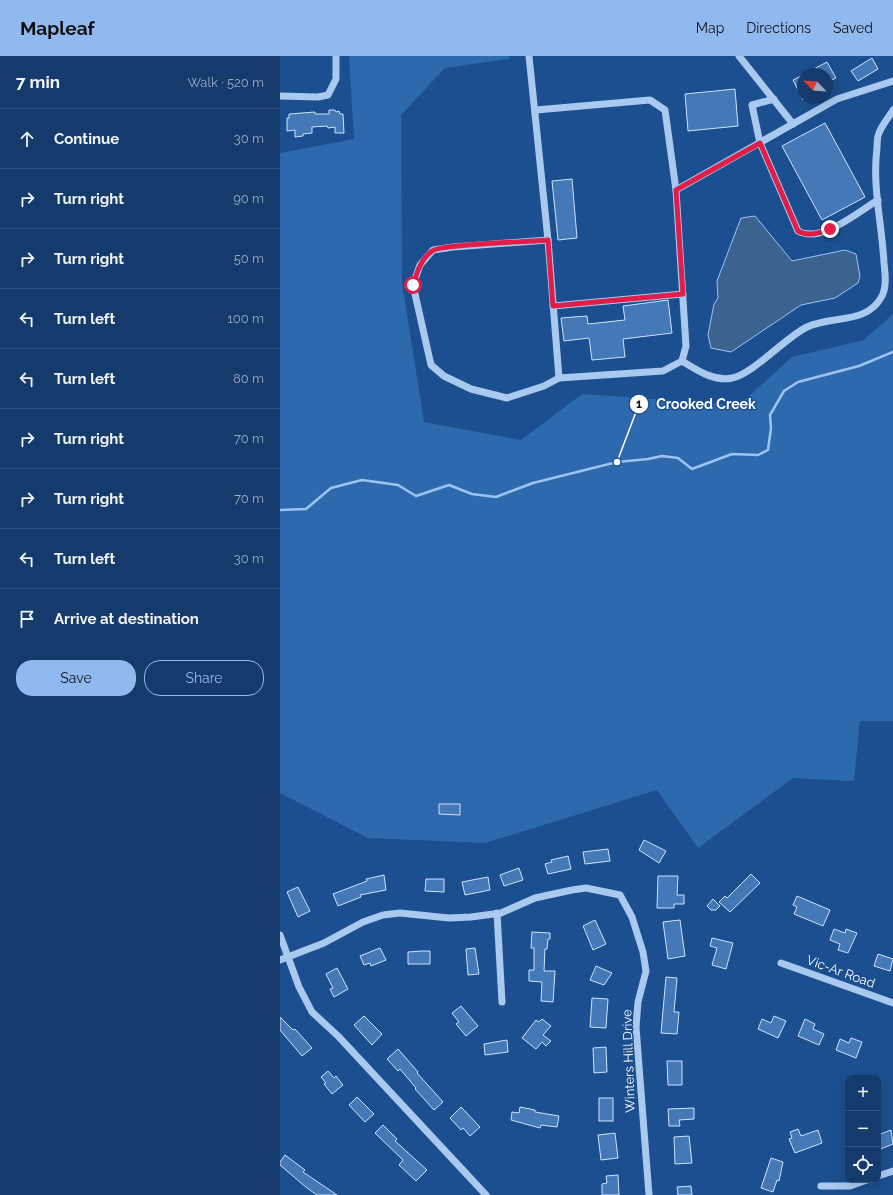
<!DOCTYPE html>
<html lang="en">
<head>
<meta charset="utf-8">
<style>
	:root { --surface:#143b6b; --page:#214673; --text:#f1f3f6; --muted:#9dadc1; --line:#33557e; --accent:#90b9f0 }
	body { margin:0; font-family:Raleway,sans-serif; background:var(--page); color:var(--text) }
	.controls { position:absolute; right:12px; bottom:12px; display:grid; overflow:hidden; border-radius:8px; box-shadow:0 4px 16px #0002 }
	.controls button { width:36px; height:36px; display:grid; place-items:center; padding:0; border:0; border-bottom:1px solid var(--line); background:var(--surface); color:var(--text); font:20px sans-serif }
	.compass { position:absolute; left:517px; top:12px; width:36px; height:36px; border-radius:50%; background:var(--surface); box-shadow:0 4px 16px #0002; rotate:295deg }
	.stop { position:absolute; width:12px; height:12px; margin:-9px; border:3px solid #e11d48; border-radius:50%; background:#fff }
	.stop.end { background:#e11d48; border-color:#fff; box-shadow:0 1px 4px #0008 }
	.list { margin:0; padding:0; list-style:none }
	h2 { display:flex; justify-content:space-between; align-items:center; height:52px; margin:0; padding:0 16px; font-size:17px }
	h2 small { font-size:13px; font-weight:400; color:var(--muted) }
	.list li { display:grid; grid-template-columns:26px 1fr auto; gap:12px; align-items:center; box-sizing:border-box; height:60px; padding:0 16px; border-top:1px solid var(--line) }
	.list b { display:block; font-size:15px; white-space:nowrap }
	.list em { font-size:13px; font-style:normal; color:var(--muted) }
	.actions { display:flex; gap:8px; padding:12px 16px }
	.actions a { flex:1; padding:9px 0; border:1px solid var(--accent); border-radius:16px; text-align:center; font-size:14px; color:var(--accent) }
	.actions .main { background:var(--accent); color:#111 }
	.icon { flex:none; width:22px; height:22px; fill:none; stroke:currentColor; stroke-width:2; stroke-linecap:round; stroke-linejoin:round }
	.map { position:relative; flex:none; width:613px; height:1139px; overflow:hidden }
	header { display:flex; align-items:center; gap:24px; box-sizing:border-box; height:56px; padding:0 20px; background:var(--accent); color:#111 }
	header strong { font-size:19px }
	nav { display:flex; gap:22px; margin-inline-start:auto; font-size:14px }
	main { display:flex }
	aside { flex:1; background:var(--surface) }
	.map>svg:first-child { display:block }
	.green { fill:#2e69ad }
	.water { fill:#3c6290; stroke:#9cc4f0 }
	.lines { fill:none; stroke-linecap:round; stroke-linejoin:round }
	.stream { stroke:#9cc4f0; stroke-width:2.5 }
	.building { fill:#4478b7; stroke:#cfe3fa }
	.minor { stroke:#a9c9ee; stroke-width:7 }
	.route { stroke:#e11d48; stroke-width:5 }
	.labels { text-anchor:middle; stroke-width:3; stroke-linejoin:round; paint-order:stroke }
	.street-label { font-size:13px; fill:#fff; stroke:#1b4f8f }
	.leader { fill:none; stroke:#fff; stroke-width:1.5 }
	.callout-dot { fill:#fff; stroke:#1b4f8f; stroke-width:1.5 }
	.mark-label { font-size:12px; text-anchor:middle; font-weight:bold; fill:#111 }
	.callout-label { font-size:14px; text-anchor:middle; font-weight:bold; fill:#fff; stroke:#1b4f8f; stroke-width:3; stroke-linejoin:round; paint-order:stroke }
</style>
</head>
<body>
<header>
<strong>Mapleaf</strong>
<nav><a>Map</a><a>Directions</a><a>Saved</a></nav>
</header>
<main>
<aside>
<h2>7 min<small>Walk · 520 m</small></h2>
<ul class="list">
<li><svg class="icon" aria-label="ahead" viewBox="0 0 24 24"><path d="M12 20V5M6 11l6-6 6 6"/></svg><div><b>Continue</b></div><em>30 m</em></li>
<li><svg class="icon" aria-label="right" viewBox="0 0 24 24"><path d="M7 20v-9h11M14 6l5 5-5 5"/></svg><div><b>Turn right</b></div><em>90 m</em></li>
<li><svg class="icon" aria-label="right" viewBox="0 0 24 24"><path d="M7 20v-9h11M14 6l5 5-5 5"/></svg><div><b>Turn right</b></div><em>50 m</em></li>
<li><svg class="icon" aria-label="left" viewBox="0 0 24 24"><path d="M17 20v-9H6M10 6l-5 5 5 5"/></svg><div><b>Turn left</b></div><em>100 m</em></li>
<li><svg class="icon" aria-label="left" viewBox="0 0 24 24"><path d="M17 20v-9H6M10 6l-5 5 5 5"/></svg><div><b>Turn left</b></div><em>80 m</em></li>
<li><svg class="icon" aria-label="right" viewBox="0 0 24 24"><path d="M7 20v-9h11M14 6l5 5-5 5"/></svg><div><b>Turn right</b></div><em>70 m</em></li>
<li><svg class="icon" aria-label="right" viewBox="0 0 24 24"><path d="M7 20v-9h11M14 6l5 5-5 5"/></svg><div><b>Turn right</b></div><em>70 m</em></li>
<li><svg class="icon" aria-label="left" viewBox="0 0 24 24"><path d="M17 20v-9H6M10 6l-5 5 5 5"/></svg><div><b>Turn left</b></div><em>30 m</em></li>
<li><svg class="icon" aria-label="arrive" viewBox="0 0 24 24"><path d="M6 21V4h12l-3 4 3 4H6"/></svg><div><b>Arrive at destination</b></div></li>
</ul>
<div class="actions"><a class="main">Save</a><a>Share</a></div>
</aside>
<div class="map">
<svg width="613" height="1139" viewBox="0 0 613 1139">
	<rect width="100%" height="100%" fill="#1b4f8f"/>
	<!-- green -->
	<polygon class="green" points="69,0 229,0 229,3 165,12 121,59 122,227 144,366 241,384 302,338 459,349 512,301 584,284 613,258 613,665 580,665 574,725 513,722 418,792 377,734 205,787 88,782 0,737 0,97 74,83"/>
	<!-- water -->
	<polygon class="water" points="475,160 512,205 565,194 576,198 580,220 578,227 555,242 521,249 451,296 431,292 428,279 434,248 438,242 437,225 461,162"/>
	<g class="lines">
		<!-- stream -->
		<polyline class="stream" points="0,454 26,453 51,432 82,424 118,429 136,440 169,429 192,438 216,441 253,427 337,406 368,403 382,400 398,402 412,413 452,398 478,399 488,394 491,372 490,359 504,335 518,326 579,310 613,296"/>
	</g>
	<!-- building -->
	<g class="building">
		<polygon points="592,2 598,13 578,25 571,15"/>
		<polygon points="547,6 556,22 547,26 547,18 524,18"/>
		<polygon points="523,19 523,44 513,24"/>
		<polygon points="455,33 458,70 408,75 405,38"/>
		<polygon points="49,54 55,54 56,56 59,55 60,58 63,58 64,77 55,77 55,71 48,72 47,70 32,71 32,77 23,78 23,80 15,81 15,74 7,75 7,62 9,62 9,58 35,56 35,58 49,58"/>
		<polygon points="545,67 585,141 542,164 502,90"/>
		<polygon points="292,123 297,182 278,184 272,125"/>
		<polygon points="388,244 392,277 343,283 345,301 312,304 309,282 284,285 281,262 307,260 308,268 345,264 343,250"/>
		<polygon points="159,748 180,748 180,759 159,758"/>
		<polygon points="364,784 386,795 379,807 359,794"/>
		<polygon points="328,793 330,805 305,808 303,796"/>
		<polygon points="288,800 291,813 268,818 265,808 272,806 271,804"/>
		<polygon points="239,812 243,824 224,830 220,819"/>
		<polygon points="471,818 480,827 450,856 439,846 445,840 447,842"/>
		<polygon points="104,819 106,834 80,839 81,841 58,850 53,838 87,825 86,823"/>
		<polygon points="378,820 398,820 397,839 404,839 404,848 394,848 394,852 377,852"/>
		<polygon points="208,821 210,834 185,839 182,826"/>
		<polygon points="146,823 164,823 164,836 145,835"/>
		<polygon points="18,831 30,855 18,861 7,836"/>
		<polygon points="517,840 550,854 543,870 514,858 517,851 513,849"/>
		<polygon points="433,843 440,850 436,854 431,854 427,850"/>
		<polygon points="315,864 326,888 313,894 303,870"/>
		<polygon points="400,864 405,900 388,903 383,866"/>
		<polygon points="554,873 565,877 566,873 577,877 568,897 558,894 560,888 550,884"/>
		<polygon points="252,876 270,877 270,883 268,883 267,893 265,893 264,915 275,915 273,946 261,945 262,926 249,925 249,914 254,914 254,892 251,892"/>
		<polygon points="432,882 453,887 446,913 432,909 437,892 430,890"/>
		<polygon points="100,892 106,904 91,910 90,907 84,909 80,900"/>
		<polygon points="195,892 199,918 188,919 186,893"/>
		<polygon points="142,895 150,895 150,908 128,908 128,896"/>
		<polygon points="598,898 613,903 610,915 594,910"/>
		<polygon points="316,910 332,917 324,929 310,924"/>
		<polygon points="57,912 68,933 54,941 50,933 53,932 46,918"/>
		<polygon points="386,921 397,922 394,956 399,956 397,978 381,977"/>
		<polygon points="312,942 328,943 326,972 310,971"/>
		<polygon points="181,950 198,970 186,980 176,968 179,966 172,957"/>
		<polygon points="84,960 102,978 92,989 74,969"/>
		<polygon points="494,960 506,965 498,982 478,973 482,963 491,967"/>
		<polygon points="0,961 13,974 15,973 32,992 22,1000 0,974"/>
		<polygon points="262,963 271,970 263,979 271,985 266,990 262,986 256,993 242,982 256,964 259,966"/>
		<polygon points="525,963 535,968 533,973 544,978 539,989 518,980"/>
		<polygon points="571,982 582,986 576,1002 556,994 560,983 569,987"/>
		<polygon points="227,984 228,996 205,999 204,988"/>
		<polygon points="326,991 327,1016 314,1017 313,992"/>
		<polygon points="118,993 138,1016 137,1017 163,1046 154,1054 135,1033 136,1032 120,1013 118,1015 107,1003"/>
		<polygon points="387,1005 402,1005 402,1029 388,1029"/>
		<polygon points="48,1015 54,1022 56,1020 63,1029 52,1038 44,1028 46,1027 41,1021"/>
		<polygon points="77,1041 94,1058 85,1066 69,1049"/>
		<rect x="319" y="1042" width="14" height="23"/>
		<polygon points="181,1051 200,1071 190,1080 183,1072 181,1074 170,1062"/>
		<polygon points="240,1051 255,1054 255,1056 279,1060 277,1071 261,1069 260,1072 231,1064 232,1056 239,1057"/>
		<polygon points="414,1052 414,1063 399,1064 400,1070 389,1070 388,1053"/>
		<polygon points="103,1069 117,1083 115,1085 147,1114 136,1125 119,1109 123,1104 95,1077"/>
		<polygon points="518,1073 521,1080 538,1074 542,1087 515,1097 509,1083 512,1082 510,1076"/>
		<polygon points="611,1074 613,1088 598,1094 598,1079"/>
		<polygon points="335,1077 338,1102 321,1104 318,1079"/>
		<polygon points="409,1080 412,1107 395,1108 394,1081"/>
		<polygon points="5,1099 25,1114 23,1116 57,1139 37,1139 27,1132 0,1109 0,1106"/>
		<polygon points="491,1102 503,1106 499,1125 497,1124 493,1136 481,1132"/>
		<polygon points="338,1119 339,1139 322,1139 322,1128 327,1127 326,1120"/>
		<polygon points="411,1130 412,1139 398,1139 397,1131"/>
	</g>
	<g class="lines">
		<!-- minor -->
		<g class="minor">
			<polyline points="249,0 268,184 279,322"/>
			<polyline points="459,0 513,68"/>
			<polyline points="0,40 38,41 48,39 56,23 56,0"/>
			<path d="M 494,43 L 472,49 L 480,87 L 518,175 C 541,188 578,156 598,144"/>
			<polyline points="256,54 370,44 385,54 396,134"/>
			<polyline points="268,184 173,191 153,194 140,209 133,229 151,309 164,320 191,333 227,342 264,330 279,322 383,315 402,305 406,290 396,134 557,43 613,25"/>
			<polyline points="273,250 403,238"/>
			<path d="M 402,305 C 417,314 434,326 452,322 C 473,318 506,281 527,271 C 552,259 587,269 602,240 C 607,230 605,217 604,207 C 602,168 592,130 597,92 C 597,87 597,81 599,77 C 602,69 609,61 613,54"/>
			<polyline points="217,857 222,946"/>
			<polyline points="0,879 19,931 32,956 58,980 206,1139"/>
			<polyline points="0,904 44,887 83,866 103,859 120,857 169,862 191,861 221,857 255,842 292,834 306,832 340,839 352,861 363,896 366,915 358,946 356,971 369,1139"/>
			<polyline points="501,907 613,947"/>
			<polyline points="598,1120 613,1115"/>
			<polyline points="541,1130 570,1130 587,1124"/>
		</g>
	</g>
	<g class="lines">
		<!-- route -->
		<path class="route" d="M 133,229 C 137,216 141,203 152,195 C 161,188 251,186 268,184 L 273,250 L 403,238 L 396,134 L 480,87 L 518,175 C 529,181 539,177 550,173"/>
	</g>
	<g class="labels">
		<!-- street labels -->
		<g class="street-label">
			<text transform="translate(561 915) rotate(20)" y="5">Vic-Ar Road</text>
			<text transform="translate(348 1005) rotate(-92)" y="5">Winters Hill Drive</text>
		</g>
	</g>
	<!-- callouts -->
	<path class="leader" d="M337 406L359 348"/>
	<g class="callout-dot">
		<circle cx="337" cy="406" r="4"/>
		<circle cx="359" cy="348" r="10"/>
	</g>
	<g class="mark-label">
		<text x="359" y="352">1</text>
	</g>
	<g class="callout-label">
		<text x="426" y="353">Crooked Creek</text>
	</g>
</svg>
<div class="controls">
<button>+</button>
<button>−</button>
<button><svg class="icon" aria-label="locate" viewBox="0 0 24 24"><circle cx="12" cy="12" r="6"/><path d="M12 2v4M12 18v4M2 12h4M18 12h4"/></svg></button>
</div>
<svg class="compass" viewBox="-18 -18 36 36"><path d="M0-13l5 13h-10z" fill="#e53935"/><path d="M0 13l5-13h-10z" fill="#9dadc1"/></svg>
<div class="stop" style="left:133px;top:229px"></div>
<div class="stop end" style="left:550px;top:173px"></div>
</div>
</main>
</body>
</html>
